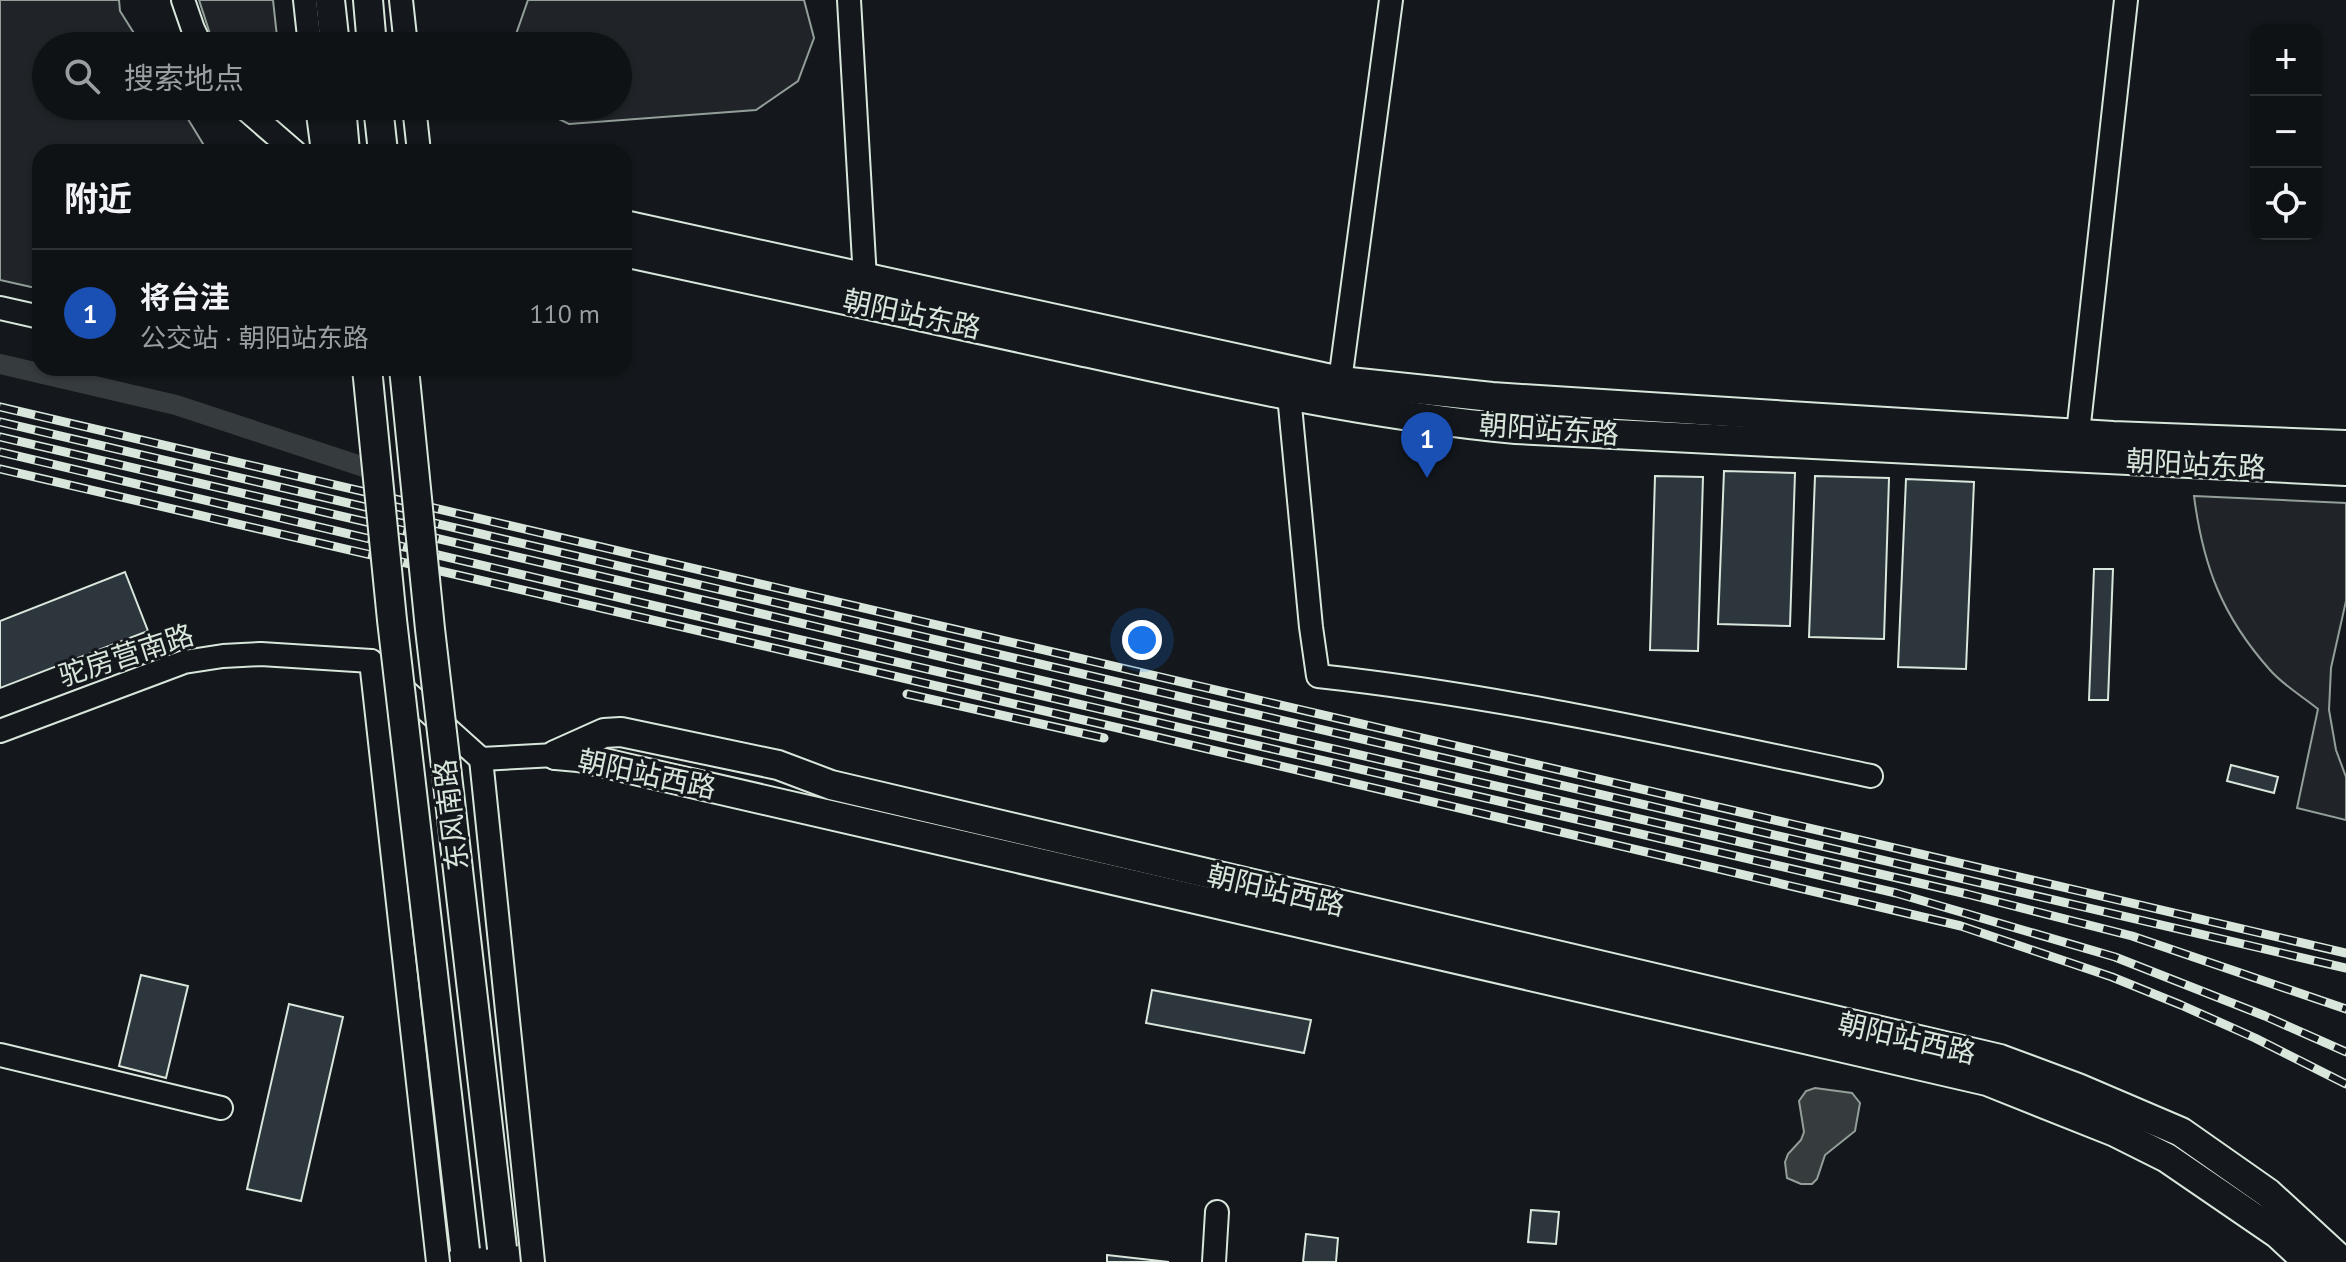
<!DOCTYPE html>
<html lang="zh">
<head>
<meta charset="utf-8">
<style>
	:root { --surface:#0f1215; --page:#181b1e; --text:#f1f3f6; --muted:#9b9ea0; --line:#2f3234; --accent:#ffb74d }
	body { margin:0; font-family:"PT Sans","Noto Sans SC",sans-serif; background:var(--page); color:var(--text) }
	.controls { position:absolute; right:24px; top:24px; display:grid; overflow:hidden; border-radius:16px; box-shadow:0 2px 6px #0004 }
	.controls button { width:72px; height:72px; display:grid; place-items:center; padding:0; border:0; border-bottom:2px solid var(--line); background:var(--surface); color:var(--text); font:40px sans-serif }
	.you { position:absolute; left:1142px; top:640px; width:28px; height:28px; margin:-20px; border:6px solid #fff; border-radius:50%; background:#1a73e8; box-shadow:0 0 0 12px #1a73e833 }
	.badge { display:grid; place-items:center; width:52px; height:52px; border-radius:50%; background:var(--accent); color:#fff; font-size:26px; font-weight:700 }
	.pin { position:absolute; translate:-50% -66px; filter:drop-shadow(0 2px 4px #0008) }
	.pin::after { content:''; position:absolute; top:42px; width:28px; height:24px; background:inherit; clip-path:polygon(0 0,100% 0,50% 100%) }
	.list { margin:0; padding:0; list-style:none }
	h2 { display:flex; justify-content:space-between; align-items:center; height:104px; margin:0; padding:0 32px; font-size:34px }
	h2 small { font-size:26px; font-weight:400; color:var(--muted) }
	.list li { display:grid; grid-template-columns:52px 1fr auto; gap:24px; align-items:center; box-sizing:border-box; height:128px; padding:0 32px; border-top:2px solid var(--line) }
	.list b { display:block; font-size:30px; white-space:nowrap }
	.list p { margin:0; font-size:26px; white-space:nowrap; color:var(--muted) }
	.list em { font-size:26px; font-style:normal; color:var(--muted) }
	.icon { flex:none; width:44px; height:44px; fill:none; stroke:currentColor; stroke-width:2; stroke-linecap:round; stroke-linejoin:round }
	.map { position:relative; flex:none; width:2346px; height:1262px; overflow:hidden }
	.search { position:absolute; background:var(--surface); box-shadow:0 2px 6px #0004; left:32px; top:32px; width:600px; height:88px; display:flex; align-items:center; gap:20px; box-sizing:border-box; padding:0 28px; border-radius:44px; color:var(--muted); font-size:30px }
	.panel { position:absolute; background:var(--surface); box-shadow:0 2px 6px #0004; left:32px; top:144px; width:600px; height:232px; border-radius:24px }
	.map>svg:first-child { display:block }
	.green { fill:#202428; stroke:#939e99; stroke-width:2 }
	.water { fill:#363b3e; stroke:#939e99; stroke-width:2 }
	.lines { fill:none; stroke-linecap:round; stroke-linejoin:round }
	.canal { stroke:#363b3e; stroke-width:20 }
	.building { fill:#2c363c; stroke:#d8e6dc; stroke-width:2 }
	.minor-casing { stroke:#d8e6dc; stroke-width:26 }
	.major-casing { stroke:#d8e6dc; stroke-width:32 }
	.minor { stroke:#14181c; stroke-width:22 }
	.major { stroke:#14181c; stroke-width:28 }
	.rail-casing { stroke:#d8e6dc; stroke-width:9 }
	.rail { stroke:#14181c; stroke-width:6; stroke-dasharray:18; stroke-linecap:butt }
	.major-bridge-casing { stroke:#d8e6dc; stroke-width:32; stroke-linecap:butt }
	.major-bridge { stroke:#14181c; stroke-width:28 }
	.labels { text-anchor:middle; stroke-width:6; stroke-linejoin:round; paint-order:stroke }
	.street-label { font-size:28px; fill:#d8e6dc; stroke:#14181c }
</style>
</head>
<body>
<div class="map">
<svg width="2346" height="1262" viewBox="0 0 2346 1262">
	<rect width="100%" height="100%" fill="#14181c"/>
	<!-- green -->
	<g class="green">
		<polygon points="0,0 119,0 120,11 142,46 46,46 46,106 180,106 208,152 40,152 40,289 0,280"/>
		<polygon points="199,0 273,0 278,46 214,46"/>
		<polygon points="528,0 804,0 814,38 798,81 756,110 569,124 532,106 618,106 618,46 516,46 515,37"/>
		<path d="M 2194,496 L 2346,503 L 2346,601 L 2331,668 L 2329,710 L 2336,750 L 2346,777 L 2346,820 L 2297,808 L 2318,709 C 2302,696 2283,685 2270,670 C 2222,616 2203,566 2194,496 Z"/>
	</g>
	<!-- water -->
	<polygon class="water" points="1815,1088 1852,1093 1860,1103 1855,1131 1825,1155 1817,1179 1812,1184 1801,1184 1787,1178 1785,1162 1788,1154 1801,1140 1804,1132 1799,1101 1806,1091"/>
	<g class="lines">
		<!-- canal -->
		<polyline class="canal" points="0,364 176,405 379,472 384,480"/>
	</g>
	<!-- building -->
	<g class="building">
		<polygon points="1724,471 1795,473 1790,626 1718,624"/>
		<polygon points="1655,476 1703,477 1698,651 1650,650"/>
		<polygon points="1815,476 1889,478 1884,639 1809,637"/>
		<polygon points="1906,479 1974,482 1966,669 1898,667"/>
		<polygon points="2094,569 2113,569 2108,700 2089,700"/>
		<polygon points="125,572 148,631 0,688 0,621"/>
		<polygon points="2231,765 2278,777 2274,793 2227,781"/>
		<polygon points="141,975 188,986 166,1078 119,1066"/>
		<polygon points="1152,990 1311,1020 1304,1053 1146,1023"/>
		<polygon points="289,1004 343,1017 301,1201 247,1189"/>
		<polygon points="1531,1210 1559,1212 1556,1244 1528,1242"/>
		<polygon points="1306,1234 1338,1238 1336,1262 1303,1262"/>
		<polygon points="1107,1255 1169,1262 1107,1262"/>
	</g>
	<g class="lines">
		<!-- minor casing -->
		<g class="minor-casing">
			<g id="minor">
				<polyline points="183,0 193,29 201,46"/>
				<polyline points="305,0 310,46"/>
				<polyline points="401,0 406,46"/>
				<polyline points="849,0 865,279"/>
				<polyline points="242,106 295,152"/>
				<polyline points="317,106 323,152"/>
				<polyline points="414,106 419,152"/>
				<polyline points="0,308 40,317"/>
				<polyline points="1340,381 1391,0"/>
				<path d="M 1289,395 L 1311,627 L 1318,676 C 1504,696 1688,738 1871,776"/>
				<polyline points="2078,433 2126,0"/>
				<polyline points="371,661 438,1262"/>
				<polyline points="393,680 481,759 555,755"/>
				<polyline points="0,731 184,662 223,656 261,654 371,661"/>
				<polyline points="481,759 533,1262"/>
				<polyline points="0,1055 221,1108"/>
				<polyline points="1214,1262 1217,1212"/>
			</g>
		</g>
		<!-- major casing -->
		<g class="major-casing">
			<g id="major">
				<polyline points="330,0 335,46"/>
				<polyline points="368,0 372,46"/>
				<polyline points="341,106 345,152"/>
				<polyline points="378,106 383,152"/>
				<polyline points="624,225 1340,381 1492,397 1838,419 2113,436 2346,445"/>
				<path d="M 624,252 C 776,285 928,318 1080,351 C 1225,383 1368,415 1516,429 L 2346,471"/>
				<polyline points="555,755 604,733 621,732 778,765 831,785 2000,1059 2078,1088 2181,1132 2268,1193 2343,1262"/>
				<polyline points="556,755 578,757 1987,1081 2115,1132 2167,1158 2278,1234 2308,1262"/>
			</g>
		</g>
		<!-- minor -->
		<use href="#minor" class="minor"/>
		<!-- major -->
		<use href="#major" class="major"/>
		<!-- rail casing -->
		<g class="rail-casing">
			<g id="rail">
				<polyline points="0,407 2346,953"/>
				<polyline points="0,422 2346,968"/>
				<polyline points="0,437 733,607 1199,718 1967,894 2132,936 2346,1009"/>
				<polyline points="0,452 732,624 1896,893 2115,957 2265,1016 2346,1052"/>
				<polyline points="0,469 1114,727 1961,926 2112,977 2181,1005 2255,1038 2346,1084"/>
				<polyline points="907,694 1104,738"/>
			</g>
		</g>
		<!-- rail -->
		<use href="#rail" class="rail"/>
		<!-- major-bridge casing -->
		<g class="major-bridge-casing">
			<g id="major-bridge">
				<polyline points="367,368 392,620 465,1250"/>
				<polyline points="404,368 430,629 502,1248"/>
			</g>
		</g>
		<!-- major-bridge -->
		<use href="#major-bridge" class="major-bridge"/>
	</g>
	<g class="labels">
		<!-- street labels -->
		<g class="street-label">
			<text transform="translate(912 314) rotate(12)" y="10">朝阳站东路</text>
			<text transform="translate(1549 429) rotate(4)" y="10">朝阳站东路</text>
			<text transform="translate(2196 464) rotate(3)" y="10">朝阳站东路</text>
			<text transform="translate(126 655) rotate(-18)" y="10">驼房营南路</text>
			<text transform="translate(647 774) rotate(12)" y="10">朝阳站西路</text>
			<text transform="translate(451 815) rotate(-97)" y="10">东风南路</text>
			<text transform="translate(1276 890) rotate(13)" y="10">朝阳站西路</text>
			<text transform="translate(1907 1038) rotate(13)" y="10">朝阳站西路</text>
		</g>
	</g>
</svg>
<div class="controls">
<button>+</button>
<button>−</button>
<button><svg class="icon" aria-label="locate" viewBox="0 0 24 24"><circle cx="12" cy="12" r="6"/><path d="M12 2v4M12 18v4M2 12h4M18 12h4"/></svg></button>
</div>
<div class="you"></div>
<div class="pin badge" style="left:1427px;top:478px;background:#1a4fb4">1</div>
<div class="search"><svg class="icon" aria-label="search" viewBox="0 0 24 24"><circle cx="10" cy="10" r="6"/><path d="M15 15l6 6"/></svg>搜索地点</div>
<section class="panel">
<h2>附近<small></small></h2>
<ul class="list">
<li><span class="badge" style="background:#1a4fb4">1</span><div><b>将台洼</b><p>公交站 · 朝阳站东路</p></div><em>110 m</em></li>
</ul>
</section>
</div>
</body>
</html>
